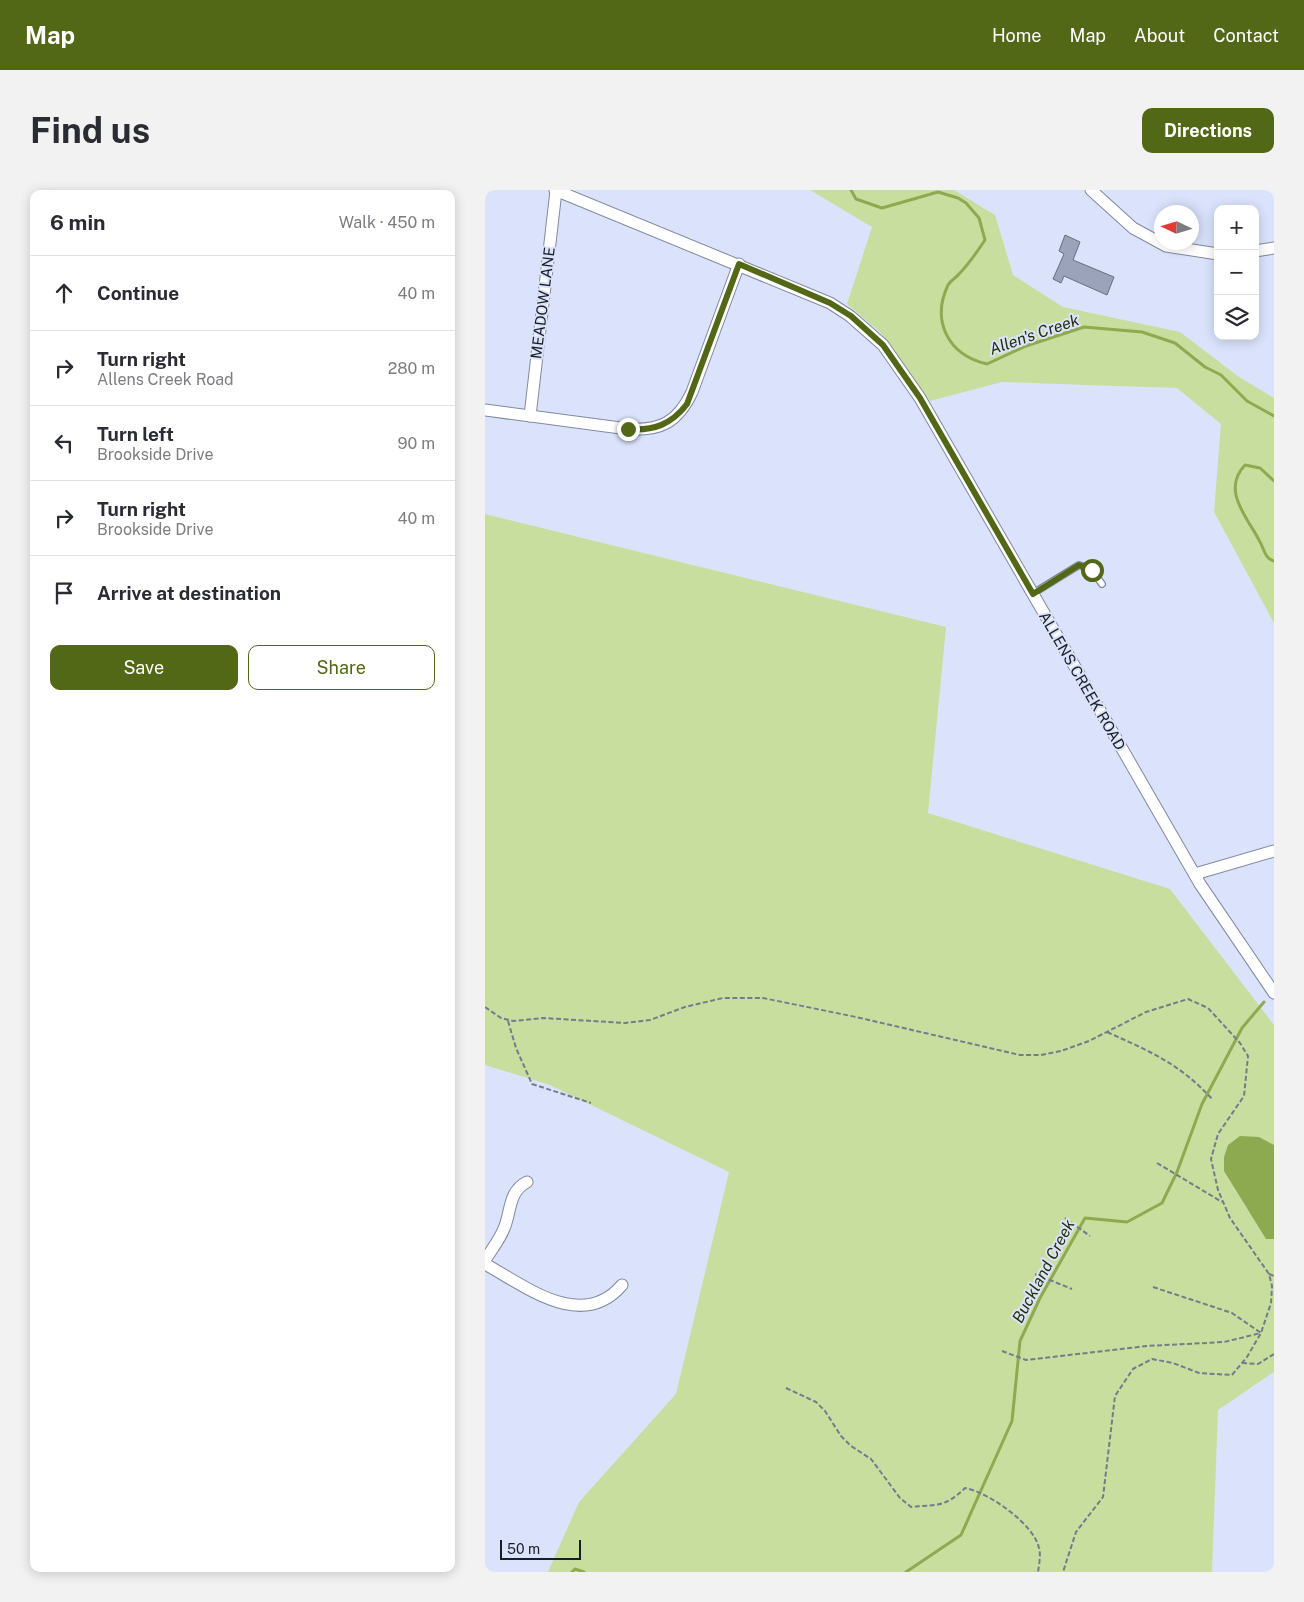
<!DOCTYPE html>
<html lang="en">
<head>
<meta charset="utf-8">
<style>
	:root { --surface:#fff; --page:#f2f2f3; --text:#2b2b33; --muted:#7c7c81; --line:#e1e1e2; --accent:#536817 }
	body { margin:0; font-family:"Public Sans",sans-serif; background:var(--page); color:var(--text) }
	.controls { position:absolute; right:15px; top:15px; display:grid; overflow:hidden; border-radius:10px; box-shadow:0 2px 12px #0003 }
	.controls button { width:45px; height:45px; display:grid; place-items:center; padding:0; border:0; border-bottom:1px solid var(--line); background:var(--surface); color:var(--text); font:25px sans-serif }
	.compass { position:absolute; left:669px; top:15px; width:45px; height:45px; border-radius:50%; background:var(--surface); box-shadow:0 2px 12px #0003; rotate:274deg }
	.scale { position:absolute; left:15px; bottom:12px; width:81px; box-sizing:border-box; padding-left:5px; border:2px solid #1a1d25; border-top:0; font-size:14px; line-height:18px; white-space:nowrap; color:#1a1d25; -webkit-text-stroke:4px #dae3fb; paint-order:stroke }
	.stop { position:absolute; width:15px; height:15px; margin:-11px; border:4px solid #536817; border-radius:50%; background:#fff }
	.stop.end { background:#536817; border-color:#fff; box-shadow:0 1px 5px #0008 }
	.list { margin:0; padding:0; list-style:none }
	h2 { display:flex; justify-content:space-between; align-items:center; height:65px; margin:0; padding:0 20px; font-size:21px }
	h2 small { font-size:16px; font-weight:400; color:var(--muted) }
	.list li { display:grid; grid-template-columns:32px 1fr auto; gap:15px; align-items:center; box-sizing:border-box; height:75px; padding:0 20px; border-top:1px solid var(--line) }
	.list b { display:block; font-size:19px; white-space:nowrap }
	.list p { margin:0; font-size:16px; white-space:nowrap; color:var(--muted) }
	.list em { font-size:16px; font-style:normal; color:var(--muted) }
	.actions { display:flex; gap:10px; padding:15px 20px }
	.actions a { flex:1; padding:11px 0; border:1px solid var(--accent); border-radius:10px; text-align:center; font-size:18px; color:var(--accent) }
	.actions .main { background:var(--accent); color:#fff }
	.icon { flex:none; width:28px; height:28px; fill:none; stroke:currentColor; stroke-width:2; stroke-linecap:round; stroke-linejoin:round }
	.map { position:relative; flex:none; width:789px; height:1382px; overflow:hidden; border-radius:10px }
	header { display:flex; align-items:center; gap:30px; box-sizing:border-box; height:70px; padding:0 25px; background:var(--accent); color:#fff }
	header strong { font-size:24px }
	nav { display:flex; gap:28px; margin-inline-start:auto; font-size:18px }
	.intro { display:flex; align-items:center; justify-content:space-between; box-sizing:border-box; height:120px; padding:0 30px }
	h1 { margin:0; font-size:35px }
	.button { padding:12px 22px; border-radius:10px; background:var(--accent); color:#fff; font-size:18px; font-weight:700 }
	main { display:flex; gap:30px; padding:0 30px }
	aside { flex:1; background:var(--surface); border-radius:10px; box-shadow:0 2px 12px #0003 }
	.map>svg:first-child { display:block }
	.green { fill:#c8de9f }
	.water { fill:#8eaa50 }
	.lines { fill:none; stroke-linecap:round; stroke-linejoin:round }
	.stream { stroke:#8eaa50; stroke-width:3 }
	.building { fill:#9ba3ba; stroke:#666e83 }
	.lane-casing { stroke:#81899f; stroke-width:8 }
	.street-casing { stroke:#81899f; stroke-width:13 }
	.path { stroke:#757b8b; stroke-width:2; stroke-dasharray:5 2.5; stroke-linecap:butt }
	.lane { stroke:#fff; stroke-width:5.5 }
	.street { stroke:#fff; stroke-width:11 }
	.route { stroke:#536817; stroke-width:6 }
	.labels { text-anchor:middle; stroke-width:4; stroke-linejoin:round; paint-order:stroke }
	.street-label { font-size:15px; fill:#1a1d25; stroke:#dae3fb }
	.water-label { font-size:16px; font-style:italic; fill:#253009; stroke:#dae3fb }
</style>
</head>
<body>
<header>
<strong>Map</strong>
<nav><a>Home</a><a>Map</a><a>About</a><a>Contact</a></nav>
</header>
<div class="intro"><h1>Find us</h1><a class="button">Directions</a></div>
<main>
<aside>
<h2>6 min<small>Walk · 450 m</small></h2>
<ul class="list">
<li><svg class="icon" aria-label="ahead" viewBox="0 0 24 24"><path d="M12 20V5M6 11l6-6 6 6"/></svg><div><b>Continue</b></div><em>40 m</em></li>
<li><svg class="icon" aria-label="right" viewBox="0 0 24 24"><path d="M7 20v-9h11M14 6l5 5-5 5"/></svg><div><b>Turn right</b><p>Allens Creek Road</p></div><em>280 m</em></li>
<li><svg class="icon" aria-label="left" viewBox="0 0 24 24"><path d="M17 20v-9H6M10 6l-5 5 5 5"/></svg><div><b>Turn left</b><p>Brookside Drive</p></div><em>90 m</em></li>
<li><svg class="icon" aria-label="right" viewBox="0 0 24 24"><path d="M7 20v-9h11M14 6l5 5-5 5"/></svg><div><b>Turn right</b><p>Brookside Drive</p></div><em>40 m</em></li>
<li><svg class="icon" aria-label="arrive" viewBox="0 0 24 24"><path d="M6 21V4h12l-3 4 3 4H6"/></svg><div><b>Arrive at destination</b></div></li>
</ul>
<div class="actions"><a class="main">Save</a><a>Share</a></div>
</aside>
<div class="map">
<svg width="789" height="1382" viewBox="0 0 789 1382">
	<rect width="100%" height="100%" fill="#dae3fb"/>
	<!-- green -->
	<g class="green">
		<polygon points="325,0 469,0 510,25 528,85 578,117 695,142 754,187 789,208 789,433 729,322 736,234 692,198 517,192 445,211 396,143 362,114 387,37"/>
		<polygon points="0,324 461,437 443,623 685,699 789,835 789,1182 733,1220 727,1382 63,1382 94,1312 191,1204 244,982 65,895 0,875"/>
	</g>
	<!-- water -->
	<polygon class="water" points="755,946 774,947 789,955 789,1049 781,1049 739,981 739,967 743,955"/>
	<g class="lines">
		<!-- stream -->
		<g class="stream">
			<path d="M 366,0 L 371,9 L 397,18 L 453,2 L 473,8 L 481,13 L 494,28 L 500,50 C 492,62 484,74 474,84 C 471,88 466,90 463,95 C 446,131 463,165 502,174 L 541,156 L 599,137 L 657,142 L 690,153 L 720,177 L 736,185 L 762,211 L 789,226"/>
			<path d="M 789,291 L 775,278 L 760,275 C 736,300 762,327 774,350 C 779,358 779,368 789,371"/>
			<polyline points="87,1382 90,1379 99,1382"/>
			<polyline points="421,1382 476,1345 527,1231 535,1151 555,1108 600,1028 642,1032 677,1013 692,982 717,914 757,838 779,812"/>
		</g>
	</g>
	<!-- building -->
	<polygon class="building" points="580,45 595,52 588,70 629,87 622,105 579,86 576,93 568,89 579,64 574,61"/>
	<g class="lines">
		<!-- lane casing -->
		<g class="lane-casing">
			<polyline id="lane" points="547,404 594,375 607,380 617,394"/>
		</g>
		<!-- street casing -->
		<g class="street-casing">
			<g id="street">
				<polyline points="70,0 345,113 365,126 398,155 435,208 715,694 789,803"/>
				<polyline points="606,0 648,38 681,56 733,64"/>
				<polyline points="770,61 789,58"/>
				<path d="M 0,220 L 143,239 C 176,241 193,232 207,202 L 254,74"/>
				<polyline points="45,226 71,1"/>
				<polyline points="710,684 789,661"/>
				<path d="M 0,1070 C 7,1059 16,1048 20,1036 C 26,1020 24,1001 42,992"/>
				<path d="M 0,1074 C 40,1096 97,1142 137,1095"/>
			</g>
		</g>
		<!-- path -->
		<g class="path">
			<polyline points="0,817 16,828 28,831 58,828 140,833 165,830 200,817 238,808 278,808 371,827 535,865 556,865 576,861 604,851 661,822 703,809 723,818 755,853 763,866 759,906 733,944 726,969 733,1000 745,1028 784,1084 787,1096 786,1113 776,1143 762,1167 747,1185 714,1183 688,1173 667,1169 648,1179 630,1206 618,1307 591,1342 578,1382"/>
			<polyline points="23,831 31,858 47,894 106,913"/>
			<path d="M 622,842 C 666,862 694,873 728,910"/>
			<polyline points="672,973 737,1012"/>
			<polyline points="580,1028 605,1046"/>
			<polyline points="550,1084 587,1099"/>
			<polyline points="784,1084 789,1086"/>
			<polyline points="668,1097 747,1123 776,1143"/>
			<polyline points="517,1161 541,1170 662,1156 739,1152 776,1143"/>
			<polyline points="757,1173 773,1174 789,1164"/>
			<path d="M 301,1198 L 331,1212 L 340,1221 L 356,1246 L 366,1256 L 386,1269 L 415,1308 L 426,1317 C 453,1314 459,1318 480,1298 C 503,1302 549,1334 554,1358 C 556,1365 554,1375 553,1382"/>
		</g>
		<!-- lane -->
		<use href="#lane" class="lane"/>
		<!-- street -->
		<use href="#street" class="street"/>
	</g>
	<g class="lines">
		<!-- route -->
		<path class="route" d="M 143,239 C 168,241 186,235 202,214 L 254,74 L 345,113 L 366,126 L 398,155 L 435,208 L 548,404 L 594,375 L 607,380"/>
	</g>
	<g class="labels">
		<!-- street labels -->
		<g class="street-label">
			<text transform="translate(58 113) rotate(-83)" y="5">MEADOW LANE</text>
			<text transform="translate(597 491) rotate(60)" y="5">ALLENS CREEK ROAD</text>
		</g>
		<!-- water labels -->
		<g class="water-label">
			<text transform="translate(549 144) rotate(-19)" y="6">Allen's Creek</text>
			<text transform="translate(558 1081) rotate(-62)" y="6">Buckland Creek</text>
		</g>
	</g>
</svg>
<div class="controls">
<button>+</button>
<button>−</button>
<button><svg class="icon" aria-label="layers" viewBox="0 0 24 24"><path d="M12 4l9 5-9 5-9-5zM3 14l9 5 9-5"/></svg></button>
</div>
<svg class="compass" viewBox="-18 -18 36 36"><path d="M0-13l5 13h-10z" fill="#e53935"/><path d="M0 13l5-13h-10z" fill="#7c7c81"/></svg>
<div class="scale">50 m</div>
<div class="stop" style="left:607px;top:380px"></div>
<div class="stop end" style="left:143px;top:239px"></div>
</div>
</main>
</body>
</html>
